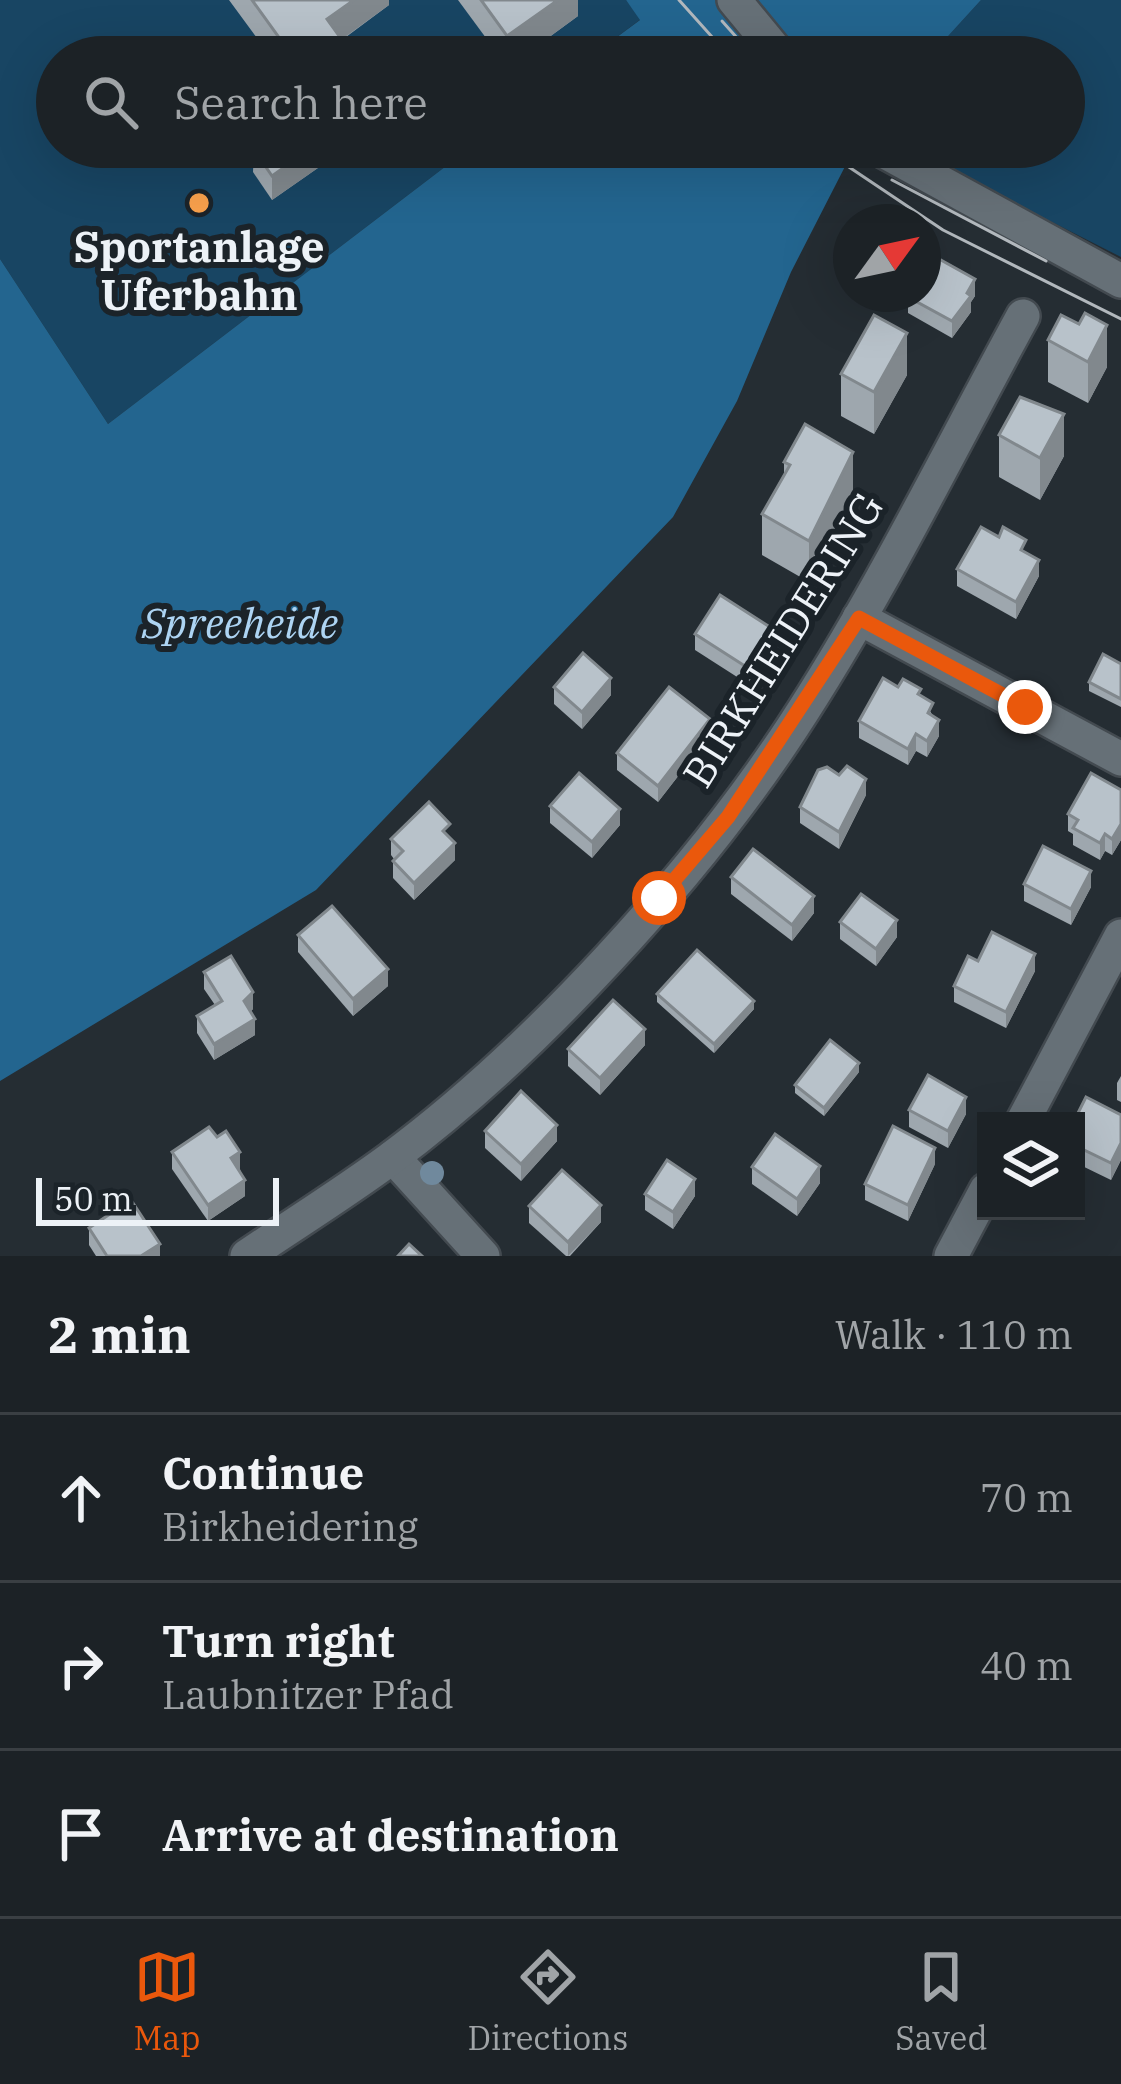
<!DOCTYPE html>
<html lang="en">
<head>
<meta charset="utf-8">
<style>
	:root { --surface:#1c2226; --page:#252a2e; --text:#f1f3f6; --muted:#a0a4a7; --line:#3a3f43; --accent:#ea580c }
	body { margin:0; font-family:"IBM Plex Serif",serif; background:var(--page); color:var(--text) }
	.controls { position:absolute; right:36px; bottom:36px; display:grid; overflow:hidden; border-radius:0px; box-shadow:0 12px 48px #0002 }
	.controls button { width:108px; height:108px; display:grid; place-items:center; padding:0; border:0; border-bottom:3px solid var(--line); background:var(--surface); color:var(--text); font:60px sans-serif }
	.compass { position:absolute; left:833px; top:204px; width:108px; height:108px; border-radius:50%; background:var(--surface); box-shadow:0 12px 48px #0002; rotate:57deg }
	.scale { position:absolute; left:36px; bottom:30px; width:243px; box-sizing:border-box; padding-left:12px; border:6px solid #edf2f7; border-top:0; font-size:33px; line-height:42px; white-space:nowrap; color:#edf2f7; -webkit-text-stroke:9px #1b2329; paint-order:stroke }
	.stop { position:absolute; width:36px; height:36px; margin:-27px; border:9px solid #ea580c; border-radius:50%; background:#fff }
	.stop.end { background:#ea580c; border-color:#fff; box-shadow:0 3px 12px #0008 }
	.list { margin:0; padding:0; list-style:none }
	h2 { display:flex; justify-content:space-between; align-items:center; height:156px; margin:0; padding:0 48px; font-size:51px }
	h2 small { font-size:39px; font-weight:400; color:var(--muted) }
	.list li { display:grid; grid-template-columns:78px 1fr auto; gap:36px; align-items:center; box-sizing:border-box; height:168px; padding:0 48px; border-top:3px solid var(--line) }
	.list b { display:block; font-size:45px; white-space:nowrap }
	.list p { margin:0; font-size:39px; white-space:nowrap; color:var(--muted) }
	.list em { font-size:39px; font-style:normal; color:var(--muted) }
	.icon { flex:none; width:66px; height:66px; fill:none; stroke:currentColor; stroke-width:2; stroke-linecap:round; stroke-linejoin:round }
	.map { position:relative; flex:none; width:1121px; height:1256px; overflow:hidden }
	.search { position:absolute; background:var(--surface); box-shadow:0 12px 48px #0002; left:36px; right:36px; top:36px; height:132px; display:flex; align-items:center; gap:30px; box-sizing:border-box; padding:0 42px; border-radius:66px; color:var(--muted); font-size:45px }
	.sheet { height:660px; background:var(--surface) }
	nav { display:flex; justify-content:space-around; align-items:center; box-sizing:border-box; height:168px; border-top:3px solid var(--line); background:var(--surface); font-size:33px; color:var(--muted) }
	nav a { display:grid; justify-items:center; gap:6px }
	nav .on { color:var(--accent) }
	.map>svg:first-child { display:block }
	.green { fill:#184563 }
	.forest { fill:#23658f }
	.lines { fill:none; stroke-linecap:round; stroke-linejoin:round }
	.minor-casing { stroke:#434a50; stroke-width:38 }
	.minor { stroke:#667077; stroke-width:33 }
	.tram { stroke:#b2b8bd; stroke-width:3 }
	.tree { fill:#70899d }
	.wall { fill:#9ea7ae }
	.shaded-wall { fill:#81888d }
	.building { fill:#b8c2ca; stroke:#81888d; stroke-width:3 }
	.route { stroke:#ea580c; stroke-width:15 }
	.poi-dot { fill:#f8a04c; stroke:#1b2329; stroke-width:4.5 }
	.labels { text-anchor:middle; stroke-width:12; stroke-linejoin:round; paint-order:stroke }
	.poi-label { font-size:42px; font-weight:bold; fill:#edf2f7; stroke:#1b2329 }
	.park-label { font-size:42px; font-style:italic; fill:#add4f3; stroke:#1b2329 }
	.street-label { font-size:42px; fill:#edf2f7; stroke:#1b2329 }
</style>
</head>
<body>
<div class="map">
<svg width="1121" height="1256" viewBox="0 0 1121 1256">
	<rect width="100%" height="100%" fill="#252d33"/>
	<!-- green -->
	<g class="green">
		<polygon points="0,0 626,0 641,19 590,57 57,57 57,147 471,147 108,424 0,259"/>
		<polygon points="981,0 1121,0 1121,257 904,147 1064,147 1064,57 929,57"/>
	</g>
	<!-- forest -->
	<g class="forest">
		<polygon points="626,0 981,0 929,57 590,57 640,20"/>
		<polygon points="471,147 855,147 791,272 737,401 673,517 316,890 0,1081 0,259 108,424"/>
	</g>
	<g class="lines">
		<!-- minor casing -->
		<g class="minor-casing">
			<g id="minor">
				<polyline points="734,0 781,57"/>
				<polyline points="876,147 1121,281"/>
				<polyline points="859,618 1121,759"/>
				<polyline points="1023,1121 1121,936"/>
				<polyline points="393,1157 483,1256"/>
				<path d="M 247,1256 C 294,1224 344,1193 390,1159 C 533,1053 694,877 792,728 C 878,597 948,453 1023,316"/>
				<polyline points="951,1256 986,1190"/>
			</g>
		</g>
		<!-- minor -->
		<use href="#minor" class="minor"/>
		<!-- tram -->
		<g class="tram">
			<polyline points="679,0 730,57"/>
			<polyline points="722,21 754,57"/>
			<polyline points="819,147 943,230 1121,319"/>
			<polyline points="892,180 1046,261"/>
		</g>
	</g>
	<!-- trees -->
	<circle class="tree" cx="432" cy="1173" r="12"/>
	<!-- wall -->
	<g class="wall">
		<polygon points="229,0 389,0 389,5 342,40 353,57 271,57"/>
		<polygon points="458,0 578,0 578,16 522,57 500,57"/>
		<polygon points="254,147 348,147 272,200 253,172"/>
		<polygon points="365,147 393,147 374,160"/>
		<polygon points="975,296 971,302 971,312 952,338 908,313 908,297"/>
		<polygon points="1048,340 1107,367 1088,403 1048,382"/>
		<polygon points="841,374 907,375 874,434 841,416"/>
		<polygon points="999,435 1064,456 1040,500 999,477"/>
		<polygon points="784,462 853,494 809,582 762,555 762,514 784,475"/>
		<polygon points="1026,553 1039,576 1016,619 957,586 957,569"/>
		<polygon points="695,634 773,646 748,684 695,650"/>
		<polygon points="1121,664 1121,707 1089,691 1089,682"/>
		<polygon points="554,687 611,695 582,729 554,704"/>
		<polygon points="898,687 921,696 933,716 939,736 927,757 916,751 908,765 859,738 859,721"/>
		<polygon points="710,735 658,802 617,770 617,753"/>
		<polygon points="1121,790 1121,840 1112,855 1105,851 1100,860 1073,845 1073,834 1068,831 1068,814"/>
		<polygon points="866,795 839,849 800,823 800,807"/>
		<polygon points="550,806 620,825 592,858 550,823"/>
		<polygon points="450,838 455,860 414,900 393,878 393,861 394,859 391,855 391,839"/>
		<polygon points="731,877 814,913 792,941 731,894"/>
		<polygon points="1024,884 1091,887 1071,925 1024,901"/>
		<polygon points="840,922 897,937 876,966 840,939"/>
		<polygon points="298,935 388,986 353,1016 298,952"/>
		<polygon points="978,961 1035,971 1006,1028 954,1002 954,986"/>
		<polygon points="204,972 253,1009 250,1012 255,1035 214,1060 197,1033 197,1016 215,1005 204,989"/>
		<polygon points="657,994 754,1009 714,1053 657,1002"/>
		<polygon points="645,1045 600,1095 568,1066 568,1049"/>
		<polygon points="859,1072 824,1116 795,1093 795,1085"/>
		<polygon points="1121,1076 1121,1102 1117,1100 1117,1083"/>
		<polygon points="909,1110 966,1114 948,1148 909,1127"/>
		<polygon points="1121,1115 1121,1160 1111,1180 1076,1163 1076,1121"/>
		<polygon points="485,1131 557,1141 521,1181 485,1148"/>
		<polygon points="172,1152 240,1169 245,1196 208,1221 172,1169"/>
		<polygon points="935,1164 908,1221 865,1200 865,1184"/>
		<polygon points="752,1167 820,1183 797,1216 752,1184"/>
		<polygon points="645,1194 695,1196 673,1229 645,1210"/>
		<polygon points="529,1206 601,1222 570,1256 566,1256 529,1223"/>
		<polygon points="89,1228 160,1256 96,1256 89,1245"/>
	</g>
	<!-- shaded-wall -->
	<g class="shaded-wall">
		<polygon points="354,0 389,0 389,5 327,50 327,19"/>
		<polygon points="558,0 578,0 578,16 522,57 507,57 507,36"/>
		<polygon points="313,147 348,147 272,200 272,176"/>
		<polygon points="374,147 393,147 374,160"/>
		<polygon points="975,279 975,296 971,302 971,312 952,338 952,321"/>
		<polygon points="1107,325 1107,367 1088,403 1088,362"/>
		<polygon points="907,333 907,375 874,434 874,392"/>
		<polygon points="1064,414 1064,456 1040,500 1040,458"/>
		<polygon points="853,452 853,494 809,582 809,541"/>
		<polygon points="1039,560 1039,576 1016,619 1016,602"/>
		<polygon points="773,629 773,646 748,684 748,668"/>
		<polygon points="611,678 611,695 582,729 582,712"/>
		<polygon points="710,719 710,735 658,802 658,786"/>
		<polygon points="939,720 939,736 927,757 927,741"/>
		<polygon points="916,734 916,751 908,765 908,749"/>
		<polygon points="866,779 866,795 839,849 839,832"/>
		<polygon points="620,809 620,825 592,858 592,842"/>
		<polygon points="1121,824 1121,840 1112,855 1112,839"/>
		<polygon points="1105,834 1105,851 1100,860 1100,843"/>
		<polygon points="455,843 455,860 414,900 414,883"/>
		<polygon points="1091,871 1091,887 1071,925 1071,909"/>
		<polygon points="814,896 814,913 792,941 792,925"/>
		<polygon points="897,920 897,937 876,966 876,949"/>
		<polygon points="1035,954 1035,971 1006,1028 1006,1012"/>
		<polygon points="388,969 388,986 353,1016 353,999"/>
		<polygon points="253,992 253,1009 244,1018 244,1001"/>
		<polygon points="754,1001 754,1009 714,1053 714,1044"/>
		<polygon points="255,1019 255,1035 214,1060 214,1044"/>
		<polygon points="645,1029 645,1045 600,1095 600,1078"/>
		<polygon points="859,1063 859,1072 824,1116 824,1108"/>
		<polygon points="966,1097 966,1114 948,1148 948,1131"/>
		<polygon points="557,1125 557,1141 521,1181 521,1164"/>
		<polygon points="1121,1143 1121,1160 1111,1180 1111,1163"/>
		<polygon points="935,1148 935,1164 908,1221 908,1205"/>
		<polygon points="240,1152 240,1169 231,1175 231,1158"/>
		<polygon points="820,1166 820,1183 797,1216 797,1199"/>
		<polygon points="695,1179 695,1196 673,1229 673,1212"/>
		<polygon points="245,1180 245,1196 208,1221 208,1205"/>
		<polygon points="601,1205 601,1222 568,1256 568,1242"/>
		<polygon points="160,1244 160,1256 141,1256"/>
	</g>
	<!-- building -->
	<g class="building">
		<polygon points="252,0 354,0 327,19 353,55 350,57 293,57"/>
		<polygon points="481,0 558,0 507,36"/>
		<polygon points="404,42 415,57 382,57"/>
		<polygon points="254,147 313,147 272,176 253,148"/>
		<polygon points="930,254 975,279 967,293 971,296 952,321 908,297 909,294 923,294 923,256 927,258"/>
		<polygon points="1085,313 1107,325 1088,362 1048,340 1061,315 1079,324"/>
		<polygon points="874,315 907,333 874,392 841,374"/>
		<polygon points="1020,397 1064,414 1040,458 999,435"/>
		<polygon points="805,424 853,452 809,541 762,514 790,465 784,462"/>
		<polygon points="981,527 999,537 1003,527 1026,540 1021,550 1039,560 1016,602 957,569"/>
		<polygon points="720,595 773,629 748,668 695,634"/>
		<polygon points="583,653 611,678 582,712 554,687"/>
		<polygon points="1103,654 1121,664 1121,699 1089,682"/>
		<polygon points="883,678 898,687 903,679 921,689 918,694 933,703 928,713 939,720 927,741 916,734 908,749 859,721"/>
		<polygon points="669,687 710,719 658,786 617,753"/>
		<polygon points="847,766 866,779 839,832 800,807 818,770 827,767 839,775"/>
		<polygon points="579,773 620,809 592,842 550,806"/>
		<polygon points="1091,773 1121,790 1121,824 1112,839 1105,834 1100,843 1073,828 1078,820 1068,814"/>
		<polygon points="429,802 450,824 443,831 455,843 414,883 393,861 403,851 391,839"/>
		<polygon points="1043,846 1091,871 1071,909 1024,884"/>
		<polygon points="753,849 814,896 792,925 731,877"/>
		<polygon points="861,894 897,920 876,949 840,922"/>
		<polygon points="332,906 388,969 353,999 298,935"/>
		<polygon points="992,932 1035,954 1006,1012 954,986 968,956 978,961"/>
		<polygon points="697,950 754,1001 714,1044 657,994"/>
		<polygon points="231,956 253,992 244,1001 255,1019 214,1044 197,1016 222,1001 204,972"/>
		<polygon points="613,1000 645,1029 600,1078 568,1049"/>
		<polygon points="830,1040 859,1063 824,1108 795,1085"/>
		<polygon points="928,1075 966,1097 948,1131 909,1110"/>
		<polygon points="521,1091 557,1125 521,1164 485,1131"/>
		<polygon points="1086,1097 1121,1115 1121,1143 1111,1163 1076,1146 1076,1121 1074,1121"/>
		<polygon points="893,1126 935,1148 908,1205 865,1184"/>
		<polygon points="209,1127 217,1137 226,1131 240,1152 231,1158 245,1180 208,1205 172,1152"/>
		<polygon points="775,1134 820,1166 797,1199 752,1167"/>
		<polygon points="667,1160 695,1179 673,1212 645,1194"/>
		<polygon points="562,1170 601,1205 568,1242 529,1206"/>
		<polygon points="131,1200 160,1244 141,1256 107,1256 89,1228"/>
		<polygon points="409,1244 422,1256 398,1256"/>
	</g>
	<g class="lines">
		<!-- route -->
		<polyline class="route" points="659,898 728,817 859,618 1025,707"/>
	</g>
	<!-- markers -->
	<circle class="poi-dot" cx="199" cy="203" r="12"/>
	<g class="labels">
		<!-- poi labels -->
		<g class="poi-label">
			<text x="199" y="262">Sportanlage<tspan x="199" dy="48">Uferbahn</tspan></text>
		</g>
		<!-- park labels -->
		<g class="park-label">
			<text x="240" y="638">Spreeheide</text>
		</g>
		<!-- street labels -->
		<g class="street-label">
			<text transform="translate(783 640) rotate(-58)" y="15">BIRKHEIDERING</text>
		</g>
	</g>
</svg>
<div class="controls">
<button><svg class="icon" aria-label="layers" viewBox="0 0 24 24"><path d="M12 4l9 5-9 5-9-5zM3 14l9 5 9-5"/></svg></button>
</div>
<svg class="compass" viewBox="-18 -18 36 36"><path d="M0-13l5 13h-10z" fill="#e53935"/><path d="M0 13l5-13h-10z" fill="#a0a4a7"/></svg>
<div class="scale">50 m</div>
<div class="stop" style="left:659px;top:898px"></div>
<div class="stop end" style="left:1025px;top:707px"></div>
<div class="search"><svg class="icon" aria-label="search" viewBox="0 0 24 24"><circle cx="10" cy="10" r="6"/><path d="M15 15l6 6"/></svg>Search here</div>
</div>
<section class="sheet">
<h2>2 min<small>Walk · 110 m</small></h2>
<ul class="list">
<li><svg class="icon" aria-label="ahead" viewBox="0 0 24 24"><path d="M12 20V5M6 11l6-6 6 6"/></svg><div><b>Continue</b><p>Birkheidering</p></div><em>70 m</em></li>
<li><svg class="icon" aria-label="right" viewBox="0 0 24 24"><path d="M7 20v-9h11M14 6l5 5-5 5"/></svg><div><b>Turn right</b><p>Laubnitzer Pfad</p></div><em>40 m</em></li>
<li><svg class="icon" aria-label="arrive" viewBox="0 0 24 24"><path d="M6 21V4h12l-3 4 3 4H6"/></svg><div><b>Arrive at destination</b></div></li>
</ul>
</section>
<nav>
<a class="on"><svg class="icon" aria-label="map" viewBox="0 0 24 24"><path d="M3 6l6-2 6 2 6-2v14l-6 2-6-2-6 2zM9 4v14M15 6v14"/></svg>Map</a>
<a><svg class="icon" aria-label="directions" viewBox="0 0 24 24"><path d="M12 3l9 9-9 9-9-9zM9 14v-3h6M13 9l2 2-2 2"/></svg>Directions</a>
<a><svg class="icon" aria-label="saved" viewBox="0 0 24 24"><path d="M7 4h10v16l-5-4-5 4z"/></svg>Saved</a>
</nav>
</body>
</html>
